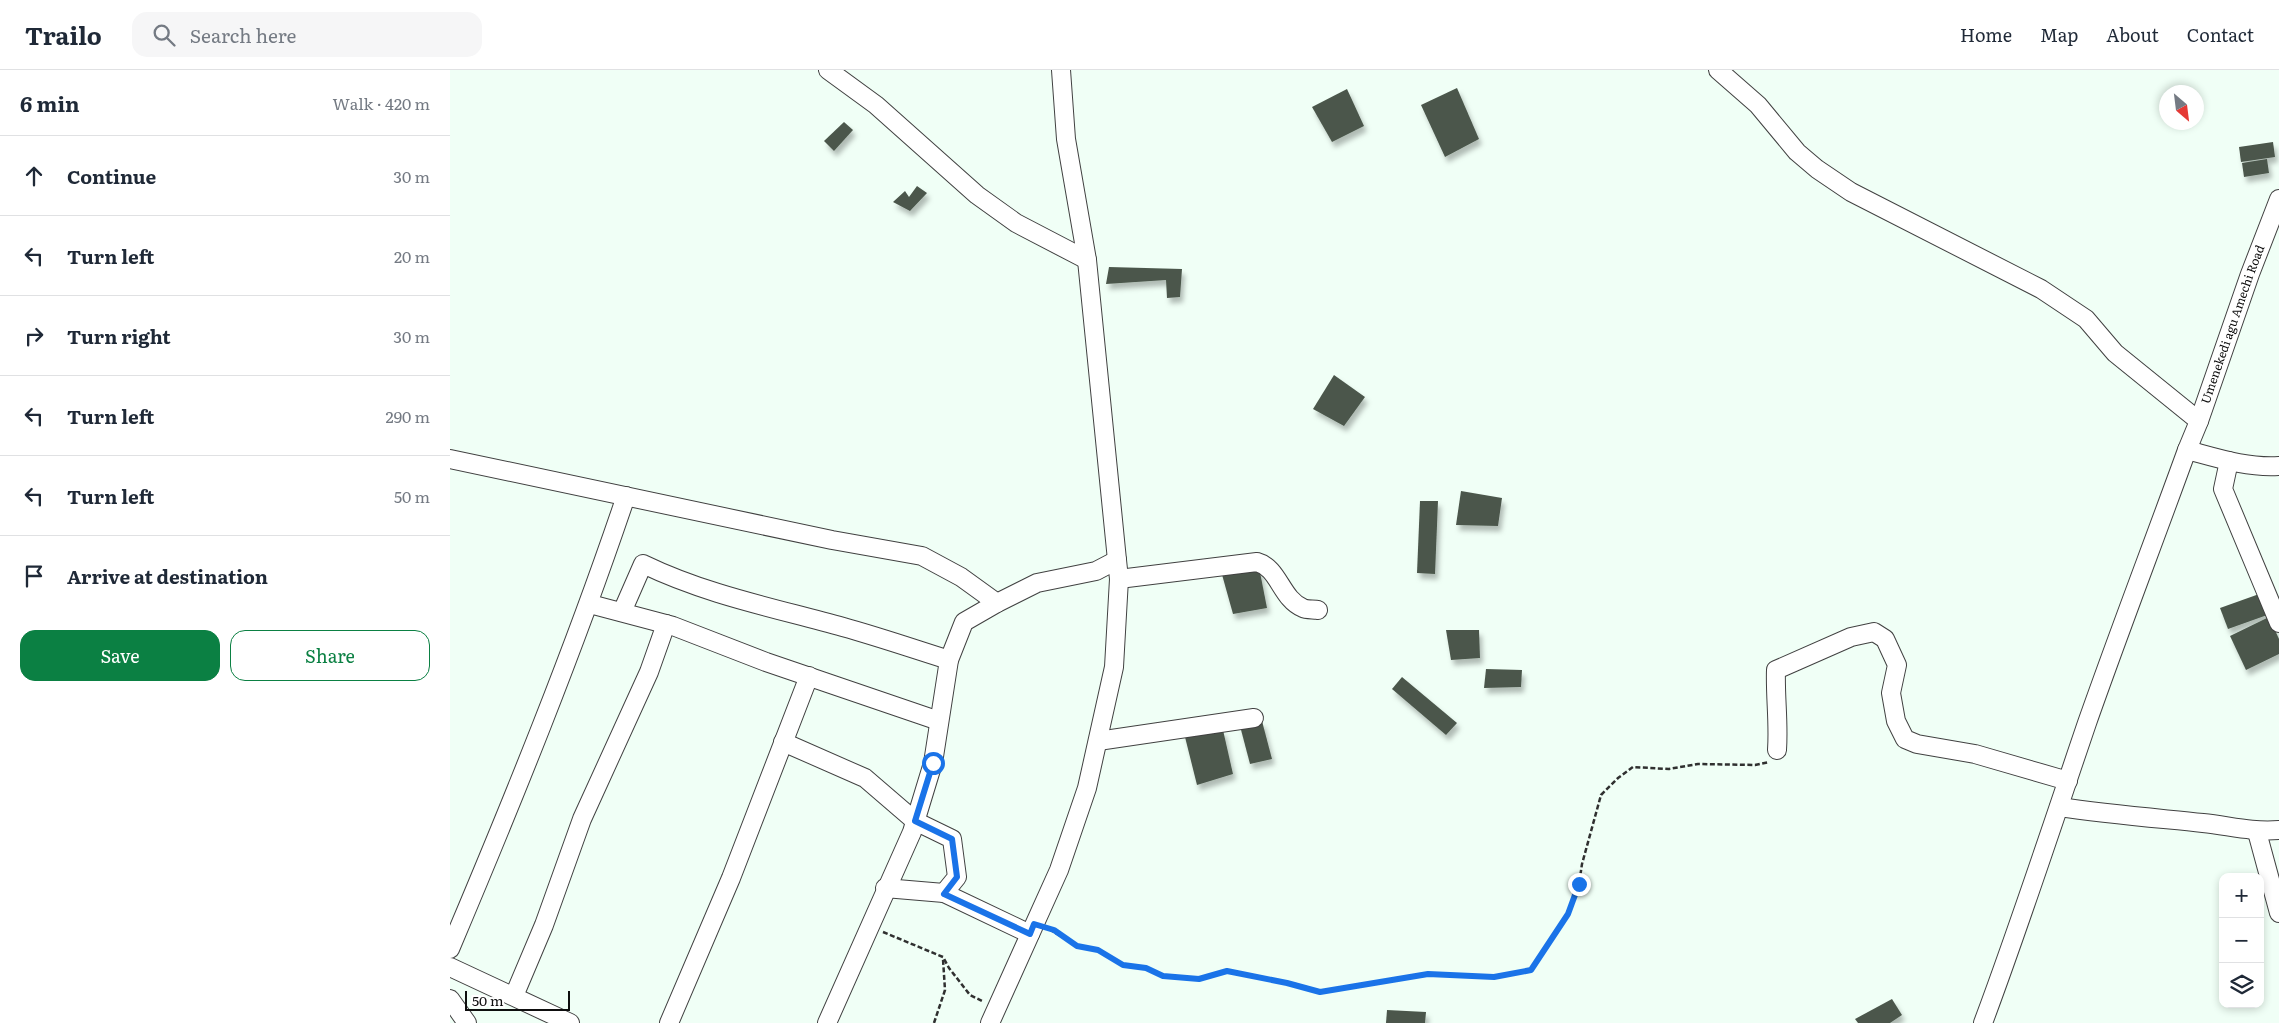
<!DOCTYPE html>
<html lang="en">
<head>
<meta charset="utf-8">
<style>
	:root { --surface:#fff; --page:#f6f6f7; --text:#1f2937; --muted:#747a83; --line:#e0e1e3; --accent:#0b8043 }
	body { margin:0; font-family:Literata,serif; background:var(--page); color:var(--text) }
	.controls { position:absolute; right:15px; bottom:15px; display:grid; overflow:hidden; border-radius:10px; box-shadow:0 2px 8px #0003 }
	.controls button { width:45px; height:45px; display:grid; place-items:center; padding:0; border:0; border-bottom:1px solid var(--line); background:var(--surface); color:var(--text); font:25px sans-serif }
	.compass { position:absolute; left:1709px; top:15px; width:45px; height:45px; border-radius:50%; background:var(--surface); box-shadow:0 2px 8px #0003; rotate:152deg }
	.scale { position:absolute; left:15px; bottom:12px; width:105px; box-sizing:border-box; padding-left:5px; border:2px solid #0e0e0e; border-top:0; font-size:14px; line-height:18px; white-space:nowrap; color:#0e0e0e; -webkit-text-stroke:4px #fff; paint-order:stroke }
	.stop { position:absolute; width:15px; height:15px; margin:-11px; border:4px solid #1a73e8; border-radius:50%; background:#fff }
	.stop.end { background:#1a73e8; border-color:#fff; box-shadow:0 1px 5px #0008 }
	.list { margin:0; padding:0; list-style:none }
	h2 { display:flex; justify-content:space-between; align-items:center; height:65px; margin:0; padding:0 20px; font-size:21px }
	h2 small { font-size:16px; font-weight:400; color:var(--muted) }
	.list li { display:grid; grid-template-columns:32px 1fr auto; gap:15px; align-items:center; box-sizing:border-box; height:80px; padding:0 20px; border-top:1px solid var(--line) }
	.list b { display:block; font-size:19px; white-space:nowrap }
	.list em { font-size:16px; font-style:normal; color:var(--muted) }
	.actions { display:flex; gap:10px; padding:15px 20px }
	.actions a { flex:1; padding:11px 0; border:1px solid var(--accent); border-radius:15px; text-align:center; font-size:18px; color:var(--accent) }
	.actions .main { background:var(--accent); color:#fff }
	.icon { flex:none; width:28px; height:28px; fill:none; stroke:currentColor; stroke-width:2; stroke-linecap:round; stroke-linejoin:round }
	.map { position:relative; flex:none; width:1829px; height:953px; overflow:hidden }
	header { display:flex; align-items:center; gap:30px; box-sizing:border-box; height:70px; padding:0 25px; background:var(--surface); border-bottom:1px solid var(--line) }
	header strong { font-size:24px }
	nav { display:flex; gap:28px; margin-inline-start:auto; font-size:18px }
	.search { width:350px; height:45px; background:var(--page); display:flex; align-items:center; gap:12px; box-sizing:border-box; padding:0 18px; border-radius:15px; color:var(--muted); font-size:19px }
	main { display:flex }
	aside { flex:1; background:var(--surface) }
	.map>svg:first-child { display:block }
	.building { fill:#4b574b; filter:url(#shadow) }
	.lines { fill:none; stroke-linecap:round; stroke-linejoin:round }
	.minor-casing { stroke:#414141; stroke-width:20 }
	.path { stroke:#303030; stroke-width:2.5; stroke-dasharray:5 2.5; stroke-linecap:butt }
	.minor { stroke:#fff; stroke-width:18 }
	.route { stroke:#1a73e8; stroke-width:6 }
	.labels { text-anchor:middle; stroke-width:5; stroke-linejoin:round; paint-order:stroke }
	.street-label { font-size:12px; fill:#0e0e0e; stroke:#fff }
</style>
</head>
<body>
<header>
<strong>Trailo</strong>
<div class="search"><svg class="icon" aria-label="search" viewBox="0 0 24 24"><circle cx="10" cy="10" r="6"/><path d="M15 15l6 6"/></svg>Search here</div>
<nav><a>Home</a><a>Map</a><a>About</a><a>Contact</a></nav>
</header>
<main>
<aside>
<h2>6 min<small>Walk · 420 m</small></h2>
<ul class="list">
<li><svg class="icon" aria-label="ahead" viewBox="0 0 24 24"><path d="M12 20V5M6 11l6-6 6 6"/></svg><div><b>Continue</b></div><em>30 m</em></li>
<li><svg class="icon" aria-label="left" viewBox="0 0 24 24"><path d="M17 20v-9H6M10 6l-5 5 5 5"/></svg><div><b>Turn left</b></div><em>20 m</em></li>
<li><svg class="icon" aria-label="right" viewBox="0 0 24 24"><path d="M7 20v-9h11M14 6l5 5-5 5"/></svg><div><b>Turn right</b></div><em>30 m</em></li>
<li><svg class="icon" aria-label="left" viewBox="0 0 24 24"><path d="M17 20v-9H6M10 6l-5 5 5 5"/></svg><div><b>Turn left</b></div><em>290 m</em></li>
<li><svg class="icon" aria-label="left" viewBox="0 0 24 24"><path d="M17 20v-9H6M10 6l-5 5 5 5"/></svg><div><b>Turn left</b></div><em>50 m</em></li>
<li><svg class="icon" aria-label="arrive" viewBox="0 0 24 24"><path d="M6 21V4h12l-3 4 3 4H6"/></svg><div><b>Arrive at destination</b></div></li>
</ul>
<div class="actions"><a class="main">Save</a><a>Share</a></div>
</aside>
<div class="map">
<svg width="1829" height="953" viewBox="0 0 1829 953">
	<defs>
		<filter id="shadow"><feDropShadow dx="3" dy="5.5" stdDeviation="2.5" flood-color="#0004"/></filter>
	</defs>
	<rect width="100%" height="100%" fill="#f0fff6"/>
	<!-- building -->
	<g class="building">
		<polygon points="1007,18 1029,69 995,87 971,35"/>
		<polygon points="897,19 914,56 882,72 862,37"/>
		<polygon points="394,52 403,60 384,81 374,71"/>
		<polygon points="1823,72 1825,87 1791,92 1789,77"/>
		<polygon points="1817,89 1819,103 1794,107 1792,93"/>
		<polygon points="467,116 477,123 460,141 443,132 455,121 459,127"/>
		<polygon points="659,197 732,199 730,227 717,228 716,210 656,214"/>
		<polygon points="884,305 915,327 894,356 863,339"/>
		<polygon points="1011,421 1052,428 1048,456 1006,455"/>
		<polygon points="970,431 988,431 985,504 967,503"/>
		<polygon points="809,497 817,538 783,544 771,501"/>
		<polygon points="1812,523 1820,544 1778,559 1770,538"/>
		<polygon points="1819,547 1829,569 1829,584 1796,600 1780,566"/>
		<polygon points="996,560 1029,560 1030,588 1001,590"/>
		<polygon points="1036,599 1072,600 1071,617 1034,618"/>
		<polygon points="952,607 1007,653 996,665 942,619"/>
		<polygon points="812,651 822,689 800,694 790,656"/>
		<polygon points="733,659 773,660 783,704 747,715"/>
		<polygon points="1442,929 1452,945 1440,953 1408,953 1405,949"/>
		<polygon points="937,940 976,942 975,953 936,953"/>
	</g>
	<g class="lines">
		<!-- minor casing -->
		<g class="minor-casing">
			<g id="minor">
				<polyline points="378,0 426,35 527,125 566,153 637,190"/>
				<polyline points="1268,0 1308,35 1347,82 1367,99 1401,122 1591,219 1636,249 1665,283 1749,351"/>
				<path d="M 1737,380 C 1767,388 1797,398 1829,396"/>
				<polyline points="0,389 382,470 472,486 511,507 547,533"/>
				<polyline points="1779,391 1773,419 1829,553"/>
				<path d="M 669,509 L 807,492 C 829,498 831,529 853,538 C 857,540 864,539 868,540"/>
				<polyline points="140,534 223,556 316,592 489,651"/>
				<path d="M 172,542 L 193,494 C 257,525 325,538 393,557 C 429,567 464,579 499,590"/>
				<polyline points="648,671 804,648"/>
				<polyline points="333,672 415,708 465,751 502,769 507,807 494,823"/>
				<path d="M 1327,680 C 1329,653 1325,626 1326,600 L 1401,567 L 1424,562 L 1435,569 L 1447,595 L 1441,623 L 1446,651 L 1455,669 L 1467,674 L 1525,684 L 1618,711"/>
				<path d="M 1609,737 C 1657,744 1705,748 1753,753 C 1781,756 1800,762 1829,760"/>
				<polyline points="1807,762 1829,843"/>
				<polyline points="435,818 494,823 580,864"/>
				<path d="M 0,879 C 63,730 124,580 176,426"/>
				<polyline points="0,897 120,953"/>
				<polyline points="64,926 94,855 132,749 199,602 216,554"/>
				<polyline points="0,929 17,953"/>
				<polyline points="219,953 281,808 359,606"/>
				<polyline points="377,953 462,762 483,693 499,590 514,552 547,533 587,513 646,501 667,490"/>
				<polyline points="540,953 609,800 637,718 664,597 669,509 667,490 637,190 616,69 611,0"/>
				<path id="s1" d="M 1533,953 C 1570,854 1603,753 1637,653 C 1669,562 1704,471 1737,380 L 1749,351 L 1800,204 L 1829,129"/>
			</g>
		</g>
		<!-- path -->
		<g class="path">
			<polyline points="599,859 627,876 648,880 673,895 696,898 713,906 749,909 777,901 837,913 870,922 978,904 1045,907 1081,900 1118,844 1129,814 1132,794 1151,725 1168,708 1183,697 1219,699 1248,694 1305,695 1319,692"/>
			<polyline points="433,862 493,887 499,898 520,925 534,932"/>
			<polyline points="484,953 495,920 493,889"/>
		</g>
		<!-- minor -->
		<use href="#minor" class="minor"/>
	</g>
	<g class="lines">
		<!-- route -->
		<polyline class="route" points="483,693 465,751 502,769 507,807 494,824 580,864 584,854 604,860 627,876 648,880 673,895 696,898 713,906 749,909 777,901 837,913 870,922 978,904 1044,907 1081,900 1118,844 1129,814"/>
	</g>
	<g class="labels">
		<!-- street labels -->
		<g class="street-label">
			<text dy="4" stroke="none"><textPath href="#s1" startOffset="742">Umenekedi agu Amechi Road</textPath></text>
		</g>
	</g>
</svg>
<div class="controls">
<button>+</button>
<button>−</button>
<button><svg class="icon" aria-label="layers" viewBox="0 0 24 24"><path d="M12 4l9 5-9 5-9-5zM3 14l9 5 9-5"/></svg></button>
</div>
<svg class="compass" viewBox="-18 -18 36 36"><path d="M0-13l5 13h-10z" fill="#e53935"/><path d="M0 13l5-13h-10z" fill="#747a83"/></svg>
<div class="scale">50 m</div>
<div class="stop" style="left:483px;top:693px"></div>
<div class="stop end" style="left:1129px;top:814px"></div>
</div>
</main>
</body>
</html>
